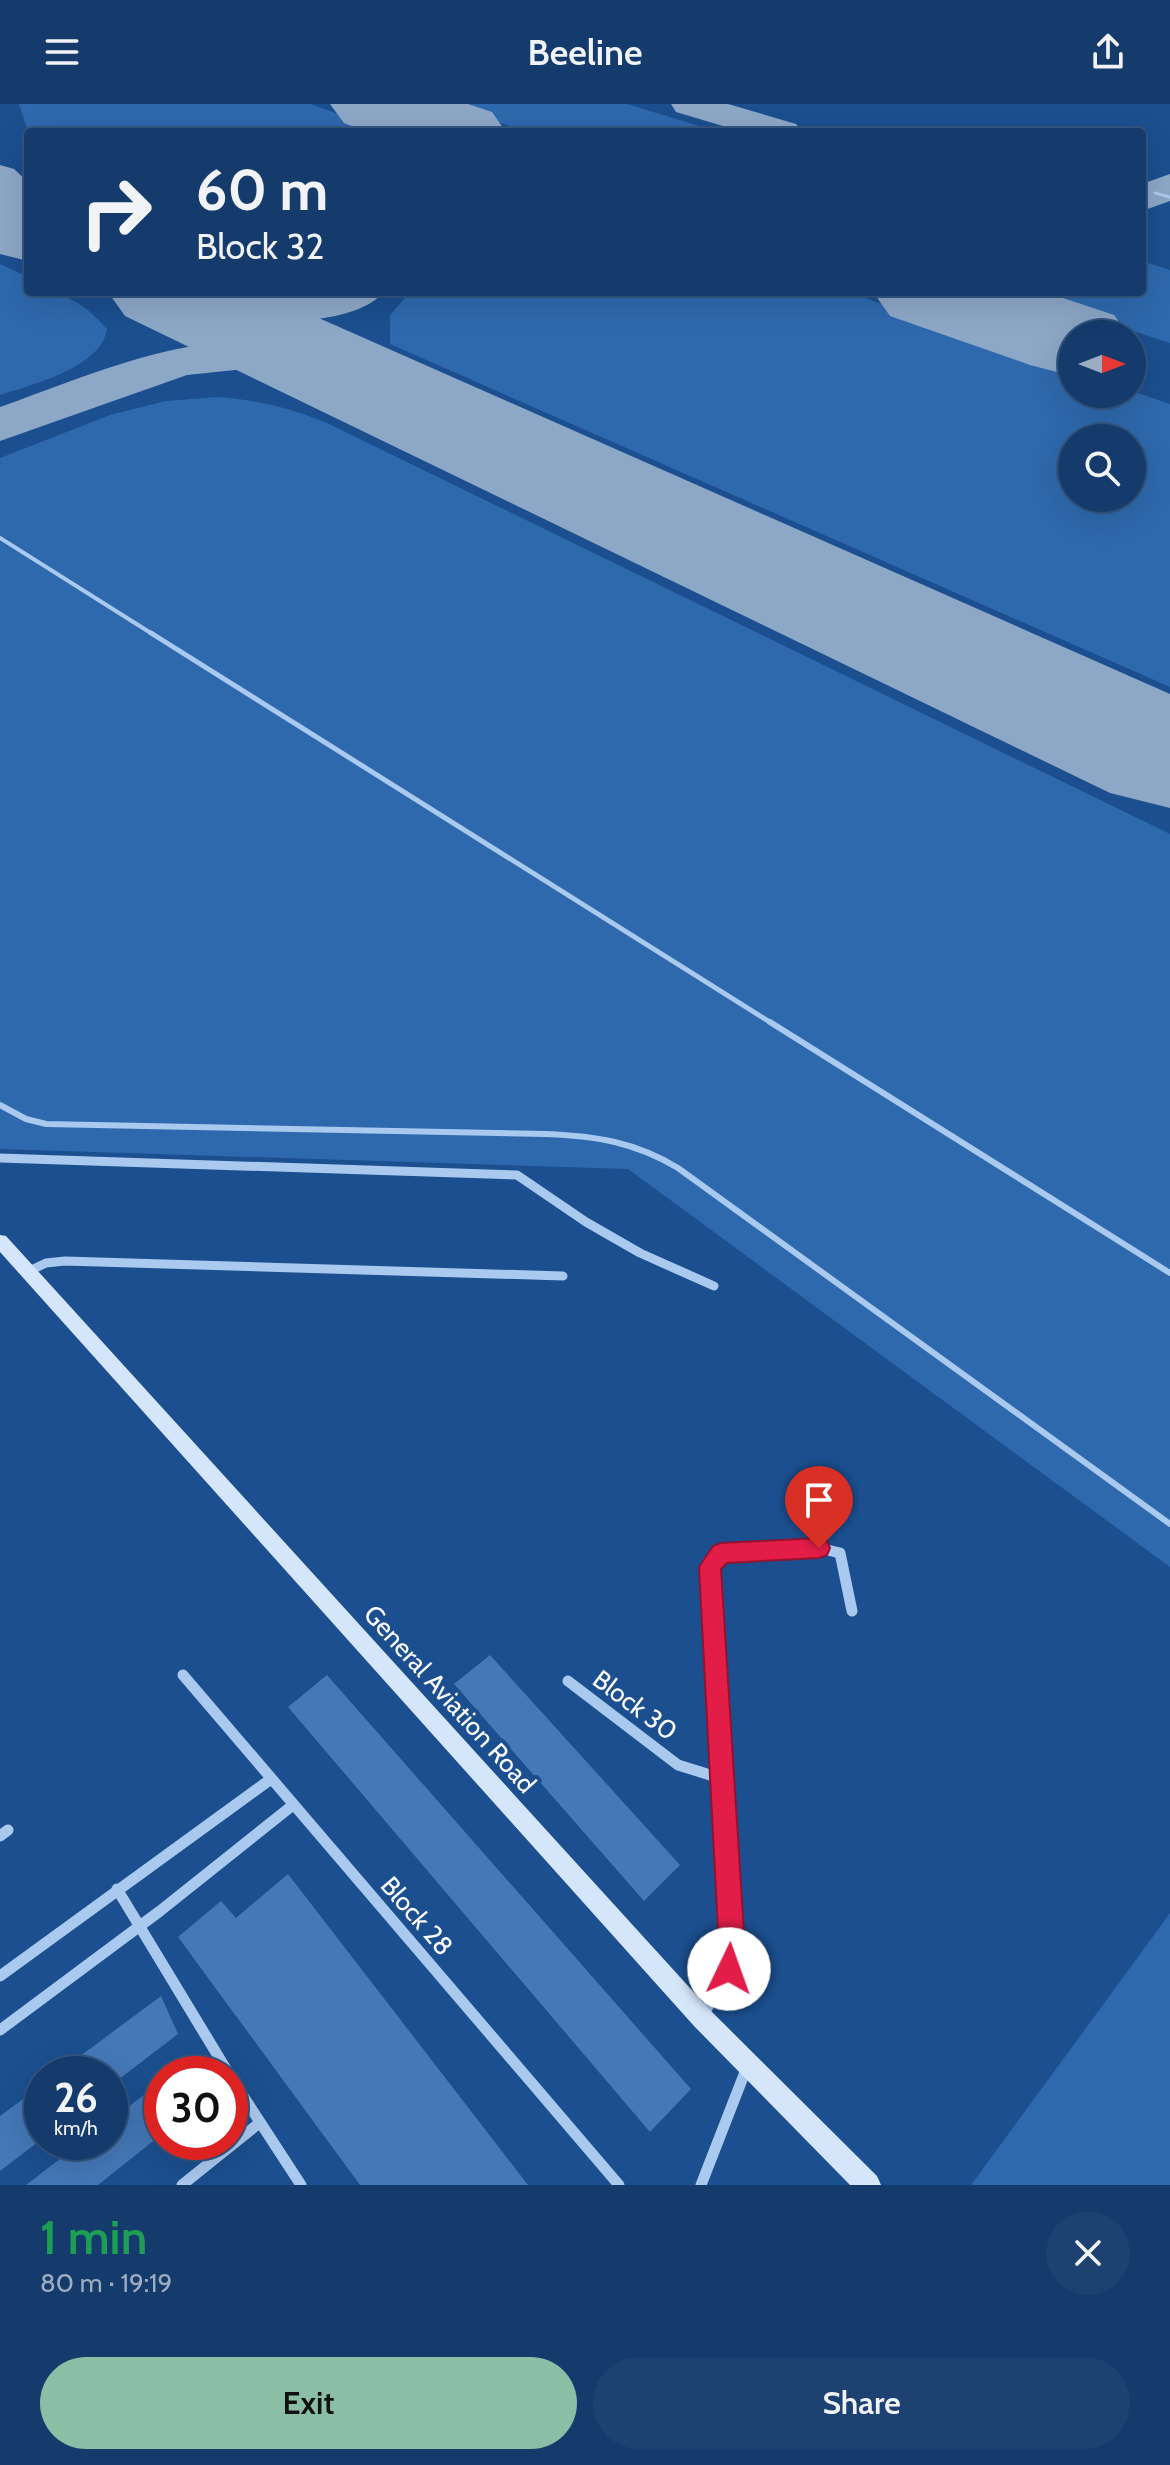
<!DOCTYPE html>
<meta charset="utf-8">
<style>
:root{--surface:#143b6b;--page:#1d4271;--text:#f1f3f6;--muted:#9dadc1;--line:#33557e;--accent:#8abfa5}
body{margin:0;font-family:Cabin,sans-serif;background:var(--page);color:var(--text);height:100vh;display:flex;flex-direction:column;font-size:30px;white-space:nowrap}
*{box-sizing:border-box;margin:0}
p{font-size:26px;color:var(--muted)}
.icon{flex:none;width:44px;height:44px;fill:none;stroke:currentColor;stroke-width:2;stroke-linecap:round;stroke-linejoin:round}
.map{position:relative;height:2081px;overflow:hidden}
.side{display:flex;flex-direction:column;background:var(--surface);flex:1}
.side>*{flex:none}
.top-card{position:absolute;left:24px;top:24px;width:1122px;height:168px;border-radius:8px;box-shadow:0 8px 32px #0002,0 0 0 2px var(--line);background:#143b6b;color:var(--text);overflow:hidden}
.needle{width:52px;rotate:90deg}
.controls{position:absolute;left:1058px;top:216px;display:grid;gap:16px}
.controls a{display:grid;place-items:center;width:88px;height:88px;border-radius:50%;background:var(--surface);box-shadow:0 8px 32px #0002,0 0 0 2px var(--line);font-size:40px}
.speed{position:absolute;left:24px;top:1952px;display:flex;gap:16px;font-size:40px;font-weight:700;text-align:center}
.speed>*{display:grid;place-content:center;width:104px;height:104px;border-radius:50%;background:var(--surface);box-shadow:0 8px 32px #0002,0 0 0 2px var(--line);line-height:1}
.speed small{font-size:20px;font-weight:400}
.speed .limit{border:12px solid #d22;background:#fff;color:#111}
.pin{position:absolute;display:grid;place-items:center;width:68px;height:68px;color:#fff;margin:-82px -34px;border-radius:50% 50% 50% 0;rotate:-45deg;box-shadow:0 0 8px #0007}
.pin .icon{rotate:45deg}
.me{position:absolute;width:88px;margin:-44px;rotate:3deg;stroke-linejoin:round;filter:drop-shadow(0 0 6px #0008)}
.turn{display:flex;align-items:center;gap:28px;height:168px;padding:0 40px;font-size:36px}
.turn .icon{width:104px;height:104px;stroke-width:2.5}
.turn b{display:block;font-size:56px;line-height:68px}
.round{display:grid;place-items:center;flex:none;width:84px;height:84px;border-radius:42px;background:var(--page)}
.overview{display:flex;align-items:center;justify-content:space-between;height:136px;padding:0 40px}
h1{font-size:48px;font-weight:600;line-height:60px;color:#1e9e55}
.action{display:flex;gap:16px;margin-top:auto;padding:16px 40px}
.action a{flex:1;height:92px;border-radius:48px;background:var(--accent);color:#111;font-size:32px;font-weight:600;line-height:92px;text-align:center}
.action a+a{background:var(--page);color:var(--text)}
header{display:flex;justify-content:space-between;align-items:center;height:104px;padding:0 40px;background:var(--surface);font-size:36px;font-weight:600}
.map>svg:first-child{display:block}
.green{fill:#2e69ad;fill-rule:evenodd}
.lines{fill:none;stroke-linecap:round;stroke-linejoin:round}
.taxiway{fill:#8da7c7;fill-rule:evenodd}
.runway{fill:#8da7c7;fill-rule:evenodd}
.building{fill:#4478b7}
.service-far3{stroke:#a9c9ee;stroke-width:3}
.service-far2{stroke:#a9c9ee;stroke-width:4}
.service-far1{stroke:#a9c9ee;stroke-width:5}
.service{stroke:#a9c9ee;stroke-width:6}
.minor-far1{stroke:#a9c9ee;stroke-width:9}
.minor{stroke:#a9c9ee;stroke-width:11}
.secondary{fill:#d6e6fa;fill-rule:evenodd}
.route{fill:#e11d48;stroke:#92132f;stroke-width:2}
.labels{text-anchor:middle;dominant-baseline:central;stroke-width:8;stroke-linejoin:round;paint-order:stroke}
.near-street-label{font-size:26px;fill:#fff;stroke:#1b4f8f}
</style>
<header><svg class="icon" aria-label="menu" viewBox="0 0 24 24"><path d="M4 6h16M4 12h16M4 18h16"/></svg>Beeline<svg class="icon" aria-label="share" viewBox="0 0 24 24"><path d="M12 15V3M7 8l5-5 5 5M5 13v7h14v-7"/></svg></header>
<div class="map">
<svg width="1170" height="2081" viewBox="0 0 1170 2081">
<rect width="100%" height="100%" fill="#1b4f8f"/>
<path class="green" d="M19 0H310L390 28H28Z
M443 0H627L719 28H528Z
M1142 157 1170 166V239L1014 188H1142Z
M0 160 28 173V188C65 188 82 197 107 225 101 264 33 280 0 291Z
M416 188H848L1072 266V290H1132V287L1170 300V583L390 240V211L405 194ZM1072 334H1132V394H1072Z
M218 293C257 296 292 304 329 320L1170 730V1463L628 1065 0 1045V354L110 311 166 297Z
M1170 1809V2081H971L1165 1816Z"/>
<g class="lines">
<path class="taxiway" d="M671 0H728L796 20 802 28H743L676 8Z
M0 61 14 65 28 78V112L13 109 0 96Z
M1170 70V97L1142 107V80Z
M308 188H383C358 224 233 223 193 213L186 203 193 193 209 189 267 193Z
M265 236 339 250 346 260 339 270 322 275 284 267 245 265 187 271 0 337V303C87 272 171 234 265 236Z"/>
<path class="runway" d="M330 0H468L492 8 506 28H367L344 19Z
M0 80 28 87V157L0 150Z
M108 188H260L1170 590V704L1110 689 125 212Z
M873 188H1045L1114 211 1128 230H1072V272L1030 261 890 212Z"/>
</g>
<path class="building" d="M490 1551 680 1761 644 1797 454 1580Z
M327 1571 691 1985 650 2028 288 1603Z
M288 1770 528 2081H360L178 1833 221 1797 236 1814Z
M161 1892 178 1930 110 1982V1970H56Z
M187 1957 193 1970H171Z
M162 1977V2030L98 2081H26L82 2038H110V2017Z
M42 1981V2035L0 2067V2012Z"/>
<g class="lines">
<path class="service-far3" d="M1155 89 1170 93"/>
<path class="service-far2" d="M0 434 154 531"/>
<path class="service-far1" d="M151 529 773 920"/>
<path class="service" d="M770 918 1170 1169
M0 1001 26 1015 46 1020 546 1030C596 1032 635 1038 678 1064L1170 1420"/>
<path class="minor-far1" d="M0 1054 517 1071 586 1118 640 1149 714 1182
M27 1168 46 1159 65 1157 563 1172"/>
<path class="minor" d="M183 1571 619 2081
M568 1577 678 1661 720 1674
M0 1732 8 1726
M117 1785 229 1970
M0 1872 271 1675
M702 1913 729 1865 732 1845 710 1463 721 1449 819 1444 840 1449 852 1507
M0 1926 160 1807 293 1701
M230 1972 301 2081
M182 2081 258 2020
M701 2081 747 1963"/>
<path class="secondary" d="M0 1131 6 1132 710 1906 877 2072 881 2081H850L694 1922 0 1148Z"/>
</g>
<path class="route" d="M819 1434 827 1437 830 1444 827 1451 819 1454 727 1459 721 1465 745 1845 738 1874 729 1878 719 1874 715 1865 719 1845 699 1463 713 1442 721 1439Z"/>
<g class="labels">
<g class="near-street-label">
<text transform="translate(450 1595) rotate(48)">General Aviation Road</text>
<text transform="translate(635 1601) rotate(37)">Block 30</text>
<text transform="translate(417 1812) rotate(49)">Block 28</text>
</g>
</g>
</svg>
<div class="controls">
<a><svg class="needle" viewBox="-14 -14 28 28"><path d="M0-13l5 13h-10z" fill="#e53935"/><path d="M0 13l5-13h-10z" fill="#9dadc1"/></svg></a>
<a><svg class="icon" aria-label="search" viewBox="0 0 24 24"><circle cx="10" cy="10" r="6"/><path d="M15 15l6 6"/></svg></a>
</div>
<div class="speed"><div>26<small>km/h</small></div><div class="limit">30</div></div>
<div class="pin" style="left:819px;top:1444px;background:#d93025"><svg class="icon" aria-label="arrive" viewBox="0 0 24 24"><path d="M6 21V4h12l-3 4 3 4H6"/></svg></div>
<svg class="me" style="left:729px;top:1865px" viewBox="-20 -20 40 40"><circle r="19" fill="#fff"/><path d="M0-13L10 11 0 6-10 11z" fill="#e11d48"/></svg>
<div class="top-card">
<div class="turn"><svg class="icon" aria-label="right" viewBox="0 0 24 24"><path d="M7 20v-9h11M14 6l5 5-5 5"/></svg><div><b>60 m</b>Block 32</div></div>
</div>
</div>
<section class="side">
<div class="overview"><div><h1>1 min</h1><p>80 m · 19:19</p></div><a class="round"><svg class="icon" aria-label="close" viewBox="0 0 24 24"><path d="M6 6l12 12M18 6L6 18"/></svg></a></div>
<div class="action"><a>Exit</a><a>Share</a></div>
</section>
